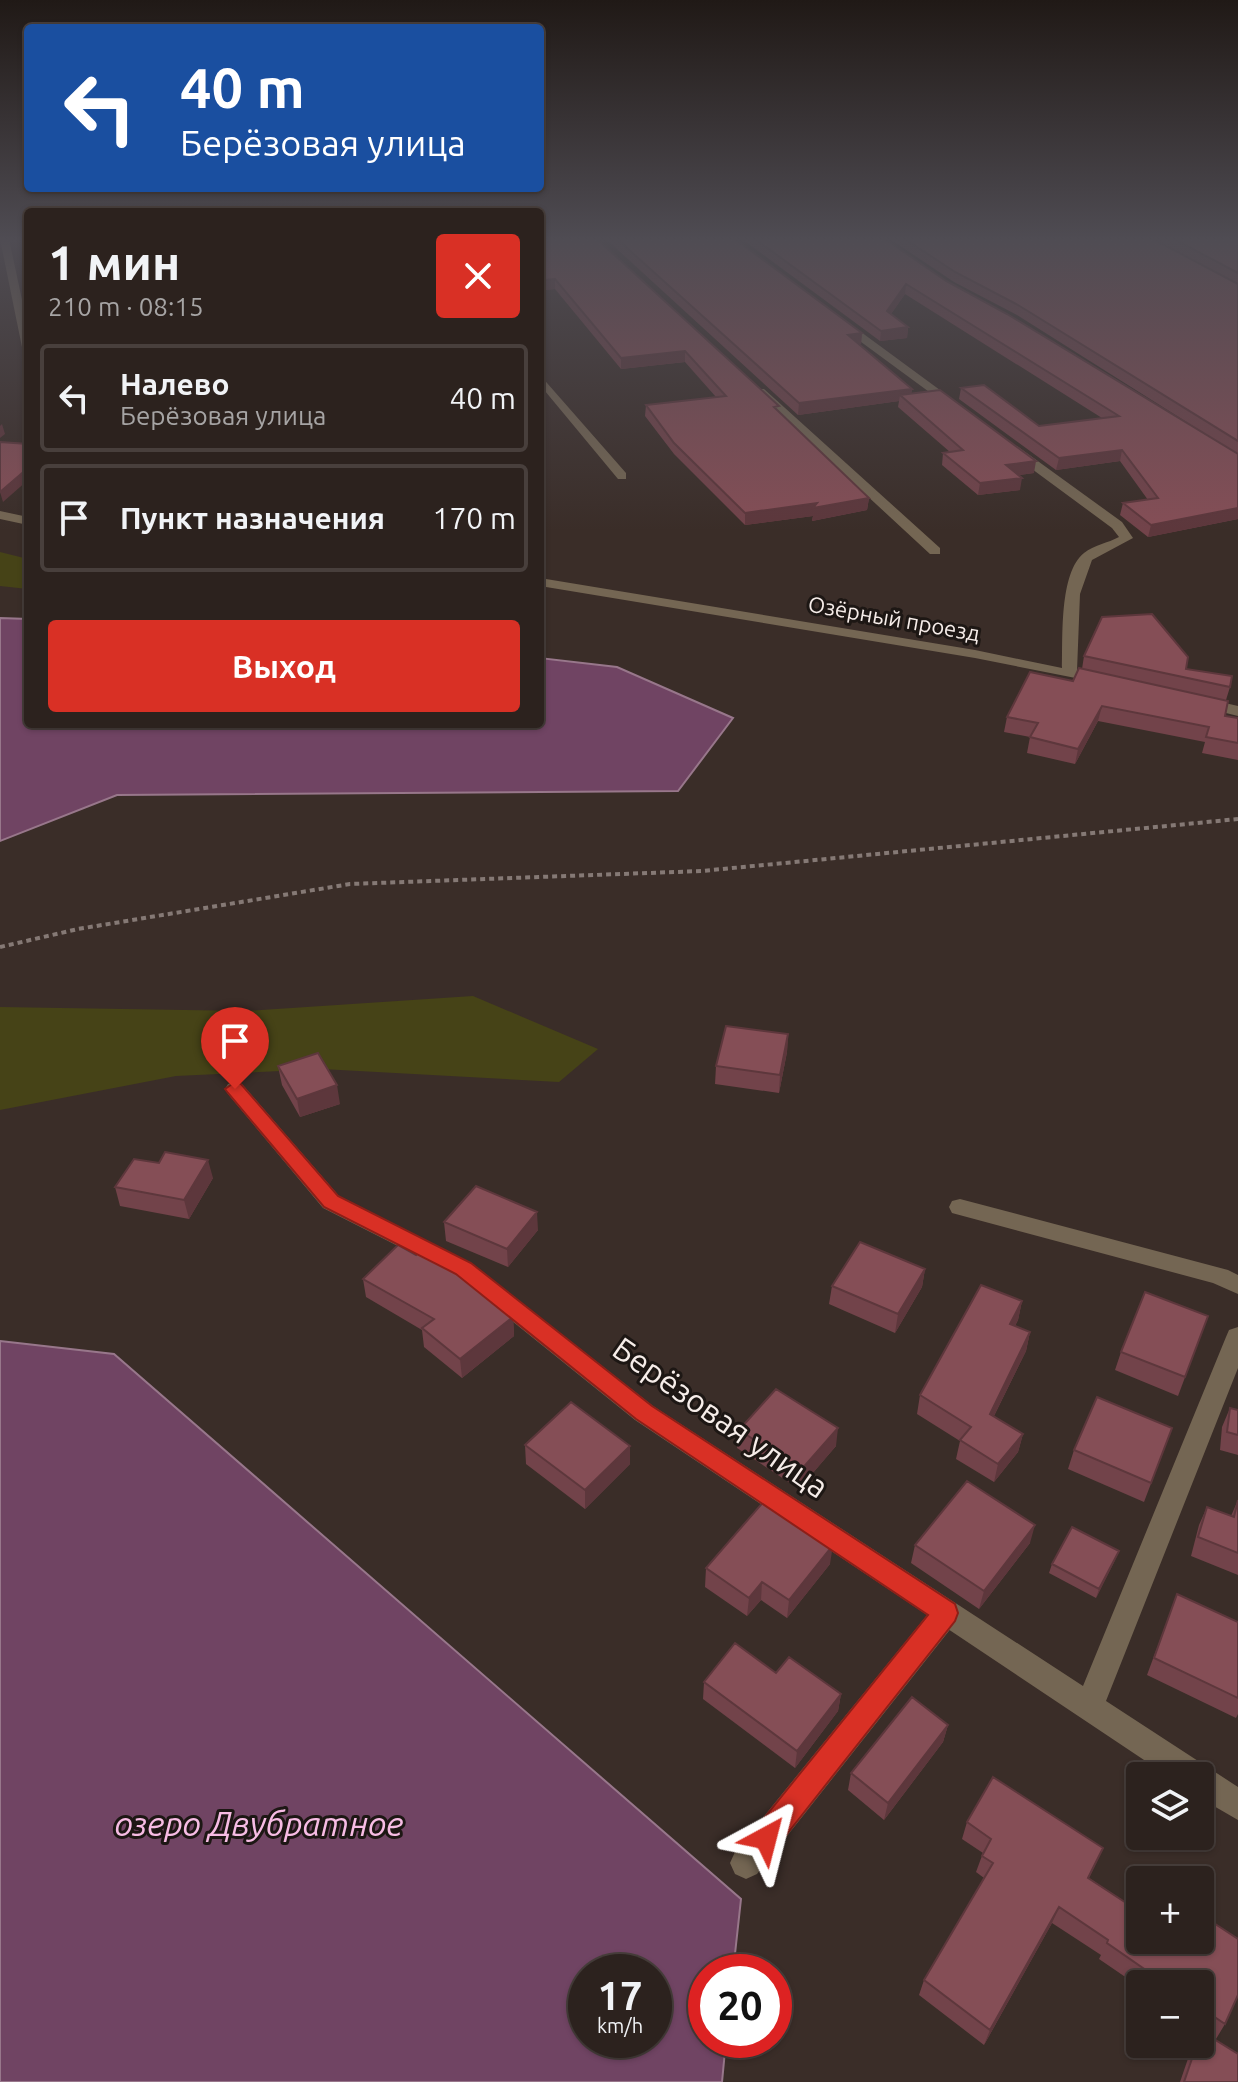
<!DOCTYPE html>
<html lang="ru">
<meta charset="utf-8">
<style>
:root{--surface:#2c221e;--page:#382f2b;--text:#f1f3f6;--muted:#a6a4a4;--line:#483f3c;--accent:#d93025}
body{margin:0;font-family:Ubuntu,sans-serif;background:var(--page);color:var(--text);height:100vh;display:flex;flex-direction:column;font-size:30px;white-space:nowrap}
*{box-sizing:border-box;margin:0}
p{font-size:26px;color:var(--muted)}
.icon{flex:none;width:44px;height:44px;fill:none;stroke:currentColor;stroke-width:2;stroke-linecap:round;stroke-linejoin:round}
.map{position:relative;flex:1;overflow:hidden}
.panel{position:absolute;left:24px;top:208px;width:520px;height:520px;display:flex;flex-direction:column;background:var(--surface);border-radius:8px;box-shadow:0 2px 6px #0004,0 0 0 2px var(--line)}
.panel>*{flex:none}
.top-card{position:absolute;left:24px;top:24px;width:520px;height:168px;border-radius:8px;box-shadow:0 2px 6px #0004,0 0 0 2px var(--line);background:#1a4fa0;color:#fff;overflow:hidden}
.tools{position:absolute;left:1126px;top:1762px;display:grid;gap:16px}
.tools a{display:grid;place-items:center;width:88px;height:88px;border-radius:8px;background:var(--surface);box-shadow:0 2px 6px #0004,0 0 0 2px var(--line);font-size:40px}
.speed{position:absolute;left:568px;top:1954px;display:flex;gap:16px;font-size:40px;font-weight:700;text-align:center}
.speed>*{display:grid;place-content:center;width:104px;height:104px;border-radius:50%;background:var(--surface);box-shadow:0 2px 6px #0004,0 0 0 2px var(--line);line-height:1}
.speed small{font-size:20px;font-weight:400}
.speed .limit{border:12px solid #d22;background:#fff;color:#111}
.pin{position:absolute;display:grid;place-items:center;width:68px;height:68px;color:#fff;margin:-82px -34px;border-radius:50% 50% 50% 0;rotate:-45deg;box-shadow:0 0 8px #0007}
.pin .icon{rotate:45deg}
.me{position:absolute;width:88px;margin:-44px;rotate:38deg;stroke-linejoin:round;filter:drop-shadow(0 0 6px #0008)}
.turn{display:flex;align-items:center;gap:28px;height:168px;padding:0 24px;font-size:36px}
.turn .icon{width:104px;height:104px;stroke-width:2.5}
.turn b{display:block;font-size:56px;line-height:68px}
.round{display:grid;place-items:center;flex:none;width:84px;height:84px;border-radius:8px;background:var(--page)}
.overview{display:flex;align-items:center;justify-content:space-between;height:136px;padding:0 24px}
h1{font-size:48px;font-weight:700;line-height:60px}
.action{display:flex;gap:16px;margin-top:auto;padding:16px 24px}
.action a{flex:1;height:92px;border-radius:8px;background:var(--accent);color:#fff;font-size:32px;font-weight:700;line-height:92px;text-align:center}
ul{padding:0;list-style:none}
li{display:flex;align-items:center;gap:24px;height:108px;margin:0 16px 12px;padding:0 8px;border:4px solid var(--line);border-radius:8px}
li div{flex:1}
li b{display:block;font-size:30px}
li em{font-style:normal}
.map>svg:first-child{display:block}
.green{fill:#464317}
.water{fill:#704463;stroke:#98778b;stroke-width:2;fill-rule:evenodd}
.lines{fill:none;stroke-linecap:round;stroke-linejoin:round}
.path{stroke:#857975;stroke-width:4;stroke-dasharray:5 4;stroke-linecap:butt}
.lane{fill:#746653;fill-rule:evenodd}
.street{fill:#746653;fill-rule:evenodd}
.wall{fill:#72434a}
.shaded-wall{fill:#5d373c}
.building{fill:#854e56;stroke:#5d373c;stroke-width:2}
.route{fill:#d93025;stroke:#8d1f18;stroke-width:2}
.labels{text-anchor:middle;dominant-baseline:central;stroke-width:6;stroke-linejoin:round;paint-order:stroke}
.far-street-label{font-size:22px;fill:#f6ede9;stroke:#1d1714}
.near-street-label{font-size:32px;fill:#f6ede9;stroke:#1d1714}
.near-water-label{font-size:34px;font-style:italic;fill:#f7bce4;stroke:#1d1714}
</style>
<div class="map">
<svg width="1238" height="2082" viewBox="0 0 1238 2082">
<rect width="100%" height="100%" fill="#3a2d28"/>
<path class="green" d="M0 552 28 559V589L0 586Z
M473 996 598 1049 559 1082 322 1069 176 1076 0 1110V1007L246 1011Z"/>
<path class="water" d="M0 618 28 619V724H540V658L617 667 733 718 678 791 117 795 0 841Z
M0 1341 114 1354 741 1899 733 1972H706V2040H726L722 2082H0ZM586 1972H654V2040H586Z"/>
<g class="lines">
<path class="path" d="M0 947 78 929 350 884 702 871 1238 819"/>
<path class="lane" d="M0 239H9L28 328V355L23 352Z
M540 375 626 473V479H618L540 385Z
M946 1600 956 1604 960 1613 956 1622 757 1874 746 1879 735 1874 730 1863 735 1852 936 1604Z"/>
<path class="street" d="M838 321H846L959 404V408H951L838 325Z
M756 389H764L940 548V554H930L756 393Z
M1009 446H1017L1122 522 1133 538 1092 560 1080 594 1077 671 1106 678V684L975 658 540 586V578L975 650 1062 668C1063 638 1059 573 1084 553 1094 545 1108 543 1119 537L1112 528 1009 452Z
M0 511 28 517V525L0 519Z
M1199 697 1238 706V716L1194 705V699Z
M235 1082 242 1084 339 1196 471 1263 653 1406 1083 1686 1226 1337 1229 1330 1238 1327V1368L1106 1701 1238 1787V1820L1200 1798V1776H1168L635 1420 455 1275 323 1208 228 1094 225 1089 228 1084Z
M960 1199 1228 1270 1238 1275V1294L1213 1283 952 1213 949 1207 952 1201Z"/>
</g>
<path class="wall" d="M540 239 779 412 869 498 867 510 812 521 813 516 745 525 674 454 645 416 646 405 716 397 685 362 621 369 555 289 543 290 540 287Z
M606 239H735L862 333 861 344H859L912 389 911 394 1034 473 1019 475 1020 490 978 495 942 465 943 453 950 452 898 407 899 401 798 415Z
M742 239H885L946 281 1215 440 1017 315 954 282 890 239H1153L1211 270 1154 239H1238V519L1148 537 1120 515 1123 503 1148 500 1120 461 1056 470 959 399 961 388 1039 426 1102 418 905 294 891 314 908 327 907 338 880 341Z
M1084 656 1186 669 1230 687 1226 700 1225 716 1238 718V760L1202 753 1205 742 1098 721 1075 764 1027 753 1030 737 1004 732 1007 717 1073 681 1082 669Z
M788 1034 787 1052 779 1093 715 1084 716 1066Z
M278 1066 340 1104 300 1117 282 1085Z
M213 1178 189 1219 120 1206 115 1187Z
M444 1222 538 1230 508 1267 446 1241Z
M925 1269 922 1287 895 1333 829 1304 832 1286Z
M363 1279 513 1317 514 1336 462 1378 424 1347 422 1330 366 1297Z
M1022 1301 1018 1320 1015 1326 1030 1332 1026 1351 994 1416 1023 1434 1018 1452 994 1482 956 1459 960 1441 917 1414 920 1395Z
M1208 1316 1178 1396 1115 1370 1121 1352Z
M1230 1408 1238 1410V1455L1220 1450 1222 1427Z
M1172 1428 1144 1502 1068 1469 1074 1450Z
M739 1430 836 1446 799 1489 737 1448Z
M525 1445 630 1464 585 1509 526 1464Z
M1238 1500V1575L1191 1556 1199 1525 1207 1507 1231 1516Z
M1030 1543 979 1609 911 1563 915 1545Z
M1115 1560 1096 1598 1049 1573 1052 1564Z
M830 1564 787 1618 761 1600 747 1616 705 1587 706 1568Z
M1177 1594 1238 1622V1714L1236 1718 1147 1675Z
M776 1673 841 1694 838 1711 795 1768 703 1699 704 1682Z
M948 1725 943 1742 884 1820 848 1790 851 1773Z
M993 1777 1103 1848 1089 1878 1140 1912V1940H1200V1914L1238 1939V1995L1225 2024 1216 2039 1200 2029V1984H1140V1987L1099 1959 1101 1955 1052 1923 984 2045 919 1995 924 1980 984 1878 976 1872 983 1853 962 1839 967 1822Z
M1193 2044H1200L1238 2082H1180Z"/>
<path class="shaded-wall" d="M28 243V252H24L23 244Z
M555 279V289L543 290V280Z
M906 284 905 294 886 321 887 311Z
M908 327 907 338 880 341 881 331Z
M862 333 861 344 847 346 848 335Z
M685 351V362L621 369V358Z
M912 389 910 400 900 395 899 401 798 415 799 403Z
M2 424 5 434 0 438V426Z
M540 425H545L546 445 540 446Z
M1122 450 1120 461 1056 470 1059 458Z
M1036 461 1034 473 1004 477 1006 465Z
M28 468V480L3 502 0 492Z
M1022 478 1020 490 978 495 980 483Z
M869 498 867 510 812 521 813 516 745 525V513L817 503Z
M1238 508V519L1148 537 1151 525Z
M1102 706 1098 721 1075 764 1078 749Z
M788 1034 787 1052 779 1093 780 1075Z
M337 1085 340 1104 300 1117 297 1099Z
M208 1160 213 1178 189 1219 184 1200Z
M537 1212 538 1230 508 1267 507 1249Z
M925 1269 922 1287 895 1333 898 1314Z
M1022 1301 1018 1320 1006 1343 1010 1324Z
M513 1317 514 1336 462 1378 460 1359Z
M1030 1332 1026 1351 986 1432 990 1414Z
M838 1428 836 1446 799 1489 801 1470Z
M1023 1434 1018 1452 994 1482 998 1464Z
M630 1446V1464L585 1509V1490Z
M1035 1525 1030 1543 979 1609 984 1591Z
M833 1545 830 1564 787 1618 789 1600Z
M1119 1551 1115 1560 1096 1598 1099 1589Z
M762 1582 761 1600 747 1616 749 1598Z
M841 1694 838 1711 795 1768 797 1751Z
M948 1725 943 1742 884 1820 888 1803Z
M1059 1907 1052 1923 984 2045 990 2030Z"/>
<path class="building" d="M22 239H28V243L23 244Z
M540 239H597L779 406 774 407 869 498 813 508 817 503 745 513 674 443 646 405 726 396 685 351 621 358 555 279 543 280 540 277Z
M617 239H735L862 333 848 335 912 389 799 403Z
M755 239H885L946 281 1007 314 1238 454V508L1151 525 1123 503 1158 498 1122 450 1059 458 961 388 984 385 1039 426 1119 416 906 284 887 311 908 327 881 331Z
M905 239H1153L1238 284V441L1018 305 955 272Z
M1174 239H1238V273Z
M940 390 1036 461 1006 465 1022 478 980 483 943 453 963 450 900 395Z
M0 442 28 444V468L0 492Z
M1152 614 1188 657 1186 669 1232 676 1230 687 1084 656 1102 617Z
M1079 668 1228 701 1225 716 1238 718V743L1206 737 1209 727 1102 706 1078 749 1030 737 1038 723 1007 717 1030 672 1073 681Z
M726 1026 788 1034 780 1075 716 1066Z
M318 1053 337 1085 297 1099 278 1066Z
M165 1152 208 1160 184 1200 115 1187 134 1159 159 1163Z
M476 1186 537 1212 507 1249 444 1222Z
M860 1242 925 1269 898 1314 832 1286Z
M398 1245 416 1255 423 1248 513 1317 460 1359 422 1328 434 1319 363 1279Z
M981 1285 1022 1301 1010 1324 1030 1332 990 1414 1023 1434 998 1464 960 1440 971 1427 920 1395Z
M1145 1292 1208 1316 1185 1377 1121 1352Z
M776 1389 838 1428 801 1470 739 1430Z
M1097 1397 1172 1428 1151 1483 1074 1450Z
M571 1402 630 1446 585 1490 525 1445Z
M1230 1408 1238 1410V1435L1227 1432Z
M967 1481 1035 1525 984 1591 915 1545Z
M765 1500 833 1545 789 1600 762 1582 749 1598 706 1568Z
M1238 1500V1553L1198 1537 1207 1507 1234 1517Z
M1072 1527 1119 1551 1099 1589 1052 1564Z
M1177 1594 1238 1622V1698L1154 1658Z
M735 1643 776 1673 789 1657 841 1694 797 1751 704 1682Z
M912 1697 948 1725 888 1803 851 1773Z
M993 1777 1103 1848 1088 1878 1140 1912V1940H1200V1914L1238 1939V1995L1225 2024 1200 2007V1984H1166L1107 1943 1108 1940 1059 1907 990 2030 924 1980 993 1863 982 1856 991 1839 967 1822Z
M1201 2031 1238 2054V2082H1184L1197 2044H1200Z"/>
<linearGradient id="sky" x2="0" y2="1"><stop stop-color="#201916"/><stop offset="0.45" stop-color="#4f4c53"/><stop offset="1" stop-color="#4f4c53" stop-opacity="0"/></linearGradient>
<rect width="1238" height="531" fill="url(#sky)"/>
<path class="route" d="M235 1082 241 1084 338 1196 471 1263 652 1406 955 1604 958 1613 955 1621 776 1848 766 1852 756 1848 752 1838 756 1828 928 1615 636 1419 456 1274 324 1207 228 1093 225 1089Z"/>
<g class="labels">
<g class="far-street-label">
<text transform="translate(894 618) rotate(10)">Озёрный проезд</text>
</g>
<g class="near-street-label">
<text transform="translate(721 1417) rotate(35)">Берёзовая улица</text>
</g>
<g class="near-water-label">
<text x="259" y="1823">озеро Двубратное</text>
</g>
</g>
</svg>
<div class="tools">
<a><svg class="icon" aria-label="layers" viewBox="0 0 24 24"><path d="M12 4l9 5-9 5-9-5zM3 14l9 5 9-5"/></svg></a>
<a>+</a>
<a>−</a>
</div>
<div class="speed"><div>17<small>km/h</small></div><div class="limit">20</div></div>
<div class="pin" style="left:235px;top:1089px;background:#d93025"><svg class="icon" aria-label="arrive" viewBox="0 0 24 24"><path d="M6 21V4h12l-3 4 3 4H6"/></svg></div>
<svg class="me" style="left:766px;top:1838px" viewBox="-20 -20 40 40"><path d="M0-17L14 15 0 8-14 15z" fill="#d93025" stroke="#fff" stroke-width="4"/></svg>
<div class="top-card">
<div class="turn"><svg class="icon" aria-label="left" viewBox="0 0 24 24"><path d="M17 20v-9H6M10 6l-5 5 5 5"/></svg><div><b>40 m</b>Берёзовая улица</div></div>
</div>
<section class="panel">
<div class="overview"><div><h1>1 мин</h1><p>210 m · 08:15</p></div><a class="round" style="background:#d93025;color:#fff"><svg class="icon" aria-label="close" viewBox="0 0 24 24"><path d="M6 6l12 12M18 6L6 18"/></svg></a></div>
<ul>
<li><svg class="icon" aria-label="left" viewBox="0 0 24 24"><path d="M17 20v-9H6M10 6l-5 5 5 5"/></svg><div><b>Налево</b><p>Берёзовая улица</p></div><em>40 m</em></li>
<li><svg class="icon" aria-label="arrive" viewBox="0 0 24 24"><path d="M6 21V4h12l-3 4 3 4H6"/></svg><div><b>Пункт назначения</b></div><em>170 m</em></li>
</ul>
<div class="action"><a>Выход</a></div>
</section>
</div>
